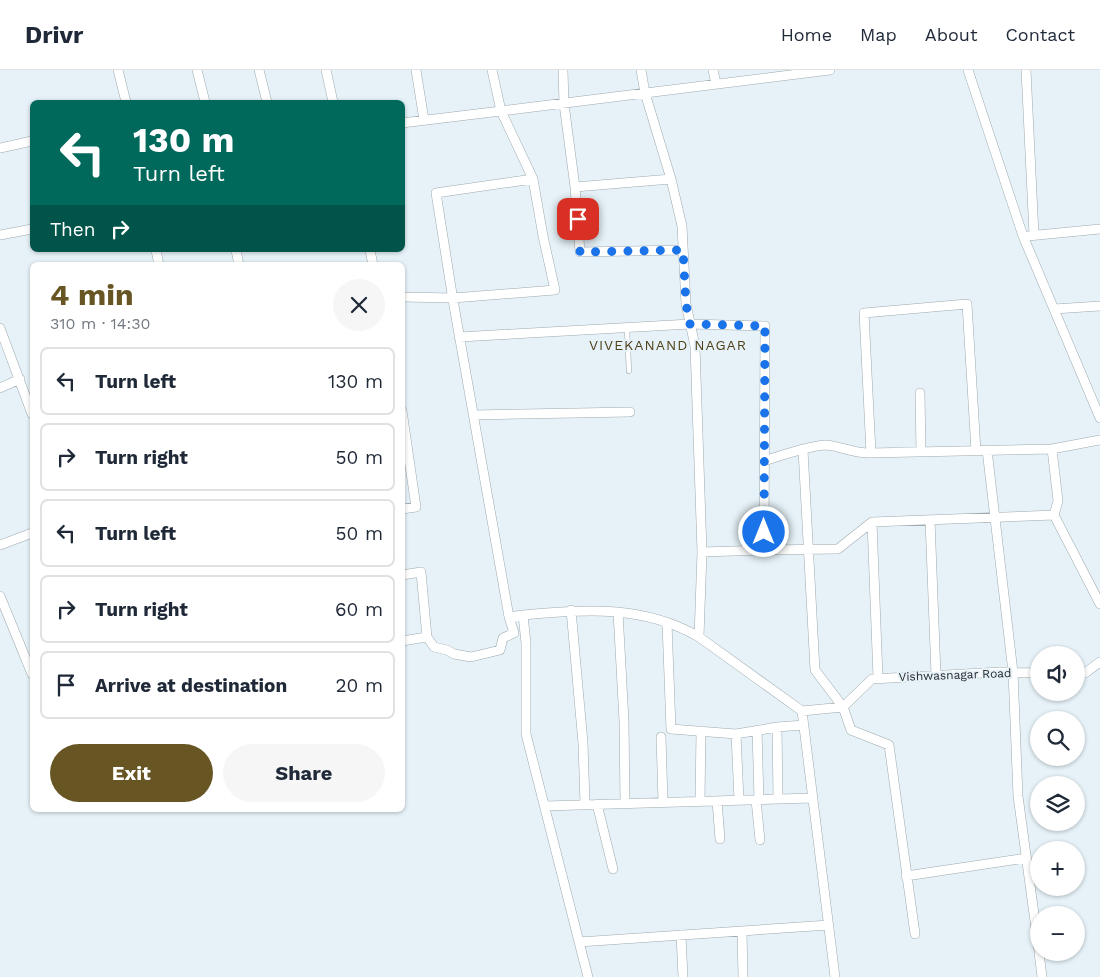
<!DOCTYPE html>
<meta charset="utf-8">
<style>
:root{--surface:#fff;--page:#f6f6f7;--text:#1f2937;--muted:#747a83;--line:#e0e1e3;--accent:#675523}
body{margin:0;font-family:"Work Sans",sans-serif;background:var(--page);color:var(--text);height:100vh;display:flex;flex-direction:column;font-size:19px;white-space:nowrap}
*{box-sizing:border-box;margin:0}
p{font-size:16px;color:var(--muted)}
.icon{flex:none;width:28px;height:28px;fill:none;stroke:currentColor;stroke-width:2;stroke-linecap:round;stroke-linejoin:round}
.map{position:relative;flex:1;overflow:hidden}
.sheet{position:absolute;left:30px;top:192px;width:375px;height:550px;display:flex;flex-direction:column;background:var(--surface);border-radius:8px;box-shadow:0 1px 4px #0004}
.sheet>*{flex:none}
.top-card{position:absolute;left:30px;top:30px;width:375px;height:152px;border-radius:8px;box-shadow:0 1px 4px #0004;background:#00695c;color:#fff;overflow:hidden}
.buttons{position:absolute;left:1030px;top:576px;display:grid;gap:10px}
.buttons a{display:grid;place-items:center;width:55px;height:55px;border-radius:50%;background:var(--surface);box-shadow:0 1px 4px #0004;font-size:25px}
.pin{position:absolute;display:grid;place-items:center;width:42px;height:42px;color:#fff;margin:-21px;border-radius:10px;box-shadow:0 2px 8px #0006}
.me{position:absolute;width:55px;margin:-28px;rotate:0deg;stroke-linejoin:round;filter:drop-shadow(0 0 4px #0008)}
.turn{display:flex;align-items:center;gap:18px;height:105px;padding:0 20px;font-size:22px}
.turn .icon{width:65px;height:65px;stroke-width:2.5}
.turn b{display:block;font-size:35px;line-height:42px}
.then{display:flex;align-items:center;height:48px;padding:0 20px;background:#0003;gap:10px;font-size:19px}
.round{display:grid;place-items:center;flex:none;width:52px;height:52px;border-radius:26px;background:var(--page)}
.head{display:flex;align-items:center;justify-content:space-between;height:85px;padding:0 20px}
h1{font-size:30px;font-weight:700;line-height:38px;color:var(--accent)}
.button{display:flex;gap:10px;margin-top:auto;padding:10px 20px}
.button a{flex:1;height:58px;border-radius:30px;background:var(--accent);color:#fff;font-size:20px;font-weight:700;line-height:58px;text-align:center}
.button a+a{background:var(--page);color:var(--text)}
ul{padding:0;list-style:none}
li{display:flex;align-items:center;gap:15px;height:68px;margin:0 10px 8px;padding:0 10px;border:2px solid var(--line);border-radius:8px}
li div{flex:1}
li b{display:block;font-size:19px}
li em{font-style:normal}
header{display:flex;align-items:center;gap:30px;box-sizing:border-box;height:70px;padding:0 25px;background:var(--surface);border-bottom:1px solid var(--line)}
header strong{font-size:24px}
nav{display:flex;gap:28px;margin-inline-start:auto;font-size:18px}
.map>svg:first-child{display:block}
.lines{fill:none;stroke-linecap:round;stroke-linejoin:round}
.service-casing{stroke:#9ea9ae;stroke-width:5.5}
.minor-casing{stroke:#9ea9ae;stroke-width:10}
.service{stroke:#fff;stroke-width:4.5}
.minor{stroke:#fff;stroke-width:9}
.route{stroke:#1a73e8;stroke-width:9;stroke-dasharray:0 16.2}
.labels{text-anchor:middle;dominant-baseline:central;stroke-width:4;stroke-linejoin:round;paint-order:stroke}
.street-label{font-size:12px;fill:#262a2c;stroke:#e6f2f8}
.neighbourhood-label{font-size:14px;letter-spacing:1px;fill:#4f4119;stroke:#e6f2f8}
</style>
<header>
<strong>Drivr</strong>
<nav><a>Home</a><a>Map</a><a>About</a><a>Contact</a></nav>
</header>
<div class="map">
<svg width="1100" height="907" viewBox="0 0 1100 907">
<rect width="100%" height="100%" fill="#e6f2f8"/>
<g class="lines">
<g class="service-casing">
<path id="service" d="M627 259 629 301"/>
</g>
<g class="minor-casing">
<path id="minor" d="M118 0 126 32
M197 0 205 32
M259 0 267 32
M326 0 333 32
M416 0 424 50
M492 0 501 41 830 0
M563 0 564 34 575 117
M641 0 645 23 671 109 682 156 686 234 695 276 702 482 699 567
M713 0 716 14
M968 0 1023 166 1100 348
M1026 0 1034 165
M402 53 501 41 533 109 436 123 453 230 509 547 523 545
M0 78 32 71
M671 109 575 117 580 182 683 180
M0 165 32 159
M1028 166 1100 159
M156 180 159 195
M236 180 239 195
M370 180 373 195
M402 227 453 228 555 220 543 166 533 109
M1054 239 1100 236
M0 258 32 344
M459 267 690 254 765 256 764 480 702 482
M0 318 20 309
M920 323 921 382
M402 341 416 437 402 439
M473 345 630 342
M1052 379 1058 431 1054 445
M803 380 815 600 843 637 851 660 889 675 915 864
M987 380 1013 602 1018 726 1039 881
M871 383 864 243 967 234 976 381
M764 391C779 386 809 376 825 375 838 375 854 384 871 383L1052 379 1100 370
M930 450 936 605
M0 475 32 463
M764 480 838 479 872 452
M402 505 421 502 427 567 434 577 447 580 454 584 471 587 500 580 503 568 514 563 509 547
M0 526 32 604
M571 540 583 673 585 734
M618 542 624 651 625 733
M667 553 671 659 736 664 777 657 804 655
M402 571 427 567
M1076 603H1085L1100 592
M878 608 872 452 1054 445 1100 534
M802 641 835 907
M777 657 778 729
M757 660 759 730
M736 664 739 730
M661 667 663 732
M756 730 760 770
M700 731 701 661
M717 731 720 769
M597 734 613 799
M545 736 813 728
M906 806 1026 788
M742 861 743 907
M681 865 683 907
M579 872 829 855
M1039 882 1042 907
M588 907 526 664V573L523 545C585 539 644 535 699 567L802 641 843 637 872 609 1001 602 1039 603"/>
</g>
<use href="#service" class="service"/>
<use href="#minor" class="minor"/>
</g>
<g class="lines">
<path class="route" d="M578 149 580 182 683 180 686 234 690 254 765 256 764 462"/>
</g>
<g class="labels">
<g class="street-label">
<text transform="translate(955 605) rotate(-2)">Vishwasnagar Road</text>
</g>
<g class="neighbourhood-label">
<text x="668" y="275">VIVEKANAND NAGAR</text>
</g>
</g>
</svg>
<div class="buttons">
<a><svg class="icon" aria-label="sound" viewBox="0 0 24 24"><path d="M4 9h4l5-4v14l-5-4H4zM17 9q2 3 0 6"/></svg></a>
<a><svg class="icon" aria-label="search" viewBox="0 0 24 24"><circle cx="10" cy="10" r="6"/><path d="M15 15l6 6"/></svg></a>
<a><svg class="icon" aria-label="layers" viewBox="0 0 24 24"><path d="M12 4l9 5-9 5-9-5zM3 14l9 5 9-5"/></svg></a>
<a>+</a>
<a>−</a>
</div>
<div class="pin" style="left:578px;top:149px;background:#d93025"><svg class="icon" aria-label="arrive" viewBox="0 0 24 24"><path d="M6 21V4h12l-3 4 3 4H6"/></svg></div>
<svg class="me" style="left:764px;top:462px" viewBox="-20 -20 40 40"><circle r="17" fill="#1a73e8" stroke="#fff" stroke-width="3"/><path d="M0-11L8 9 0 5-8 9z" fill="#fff"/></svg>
<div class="top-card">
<div class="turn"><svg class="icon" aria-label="left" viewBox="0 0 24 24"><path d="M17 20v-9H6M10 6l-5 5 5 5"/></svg><div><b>130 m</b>Turn left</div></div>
<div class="then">Then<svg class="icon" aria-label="right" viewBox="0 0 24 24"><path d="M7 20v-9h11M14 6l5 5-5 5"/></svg></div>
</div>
<section class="sheet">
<div class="head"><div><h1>4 min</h1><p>310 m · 14:30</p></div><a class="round"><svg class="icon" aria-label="close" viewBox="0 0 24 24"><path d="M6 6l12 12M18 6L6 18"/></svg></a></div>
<ul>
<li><svg class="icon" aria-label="left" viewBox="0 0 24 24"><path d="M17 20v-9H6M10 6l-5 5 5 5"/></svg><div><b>Turn left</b></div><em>130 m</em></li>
<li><svg class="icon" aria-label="right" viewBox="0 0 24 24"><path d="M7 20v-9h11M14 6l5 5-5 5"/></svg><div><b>Turn right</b></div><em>50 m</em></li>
<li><svg class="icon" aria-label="left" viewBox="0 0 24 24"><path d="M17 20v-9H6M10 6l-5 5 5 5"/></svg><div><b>Turn left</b></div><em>50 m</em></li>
<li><svg class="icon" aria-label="right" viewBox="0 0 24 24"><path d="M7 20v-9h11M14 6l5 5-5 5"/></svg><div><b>Turn right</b></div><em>60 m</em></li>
<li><svg class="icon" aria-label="arrive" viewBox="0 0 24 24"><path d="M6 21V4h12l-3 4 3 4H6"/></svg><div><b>Arrive at destination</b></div><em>20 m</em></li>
</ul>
<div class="button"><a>Exit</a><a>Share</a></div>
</section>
</div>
